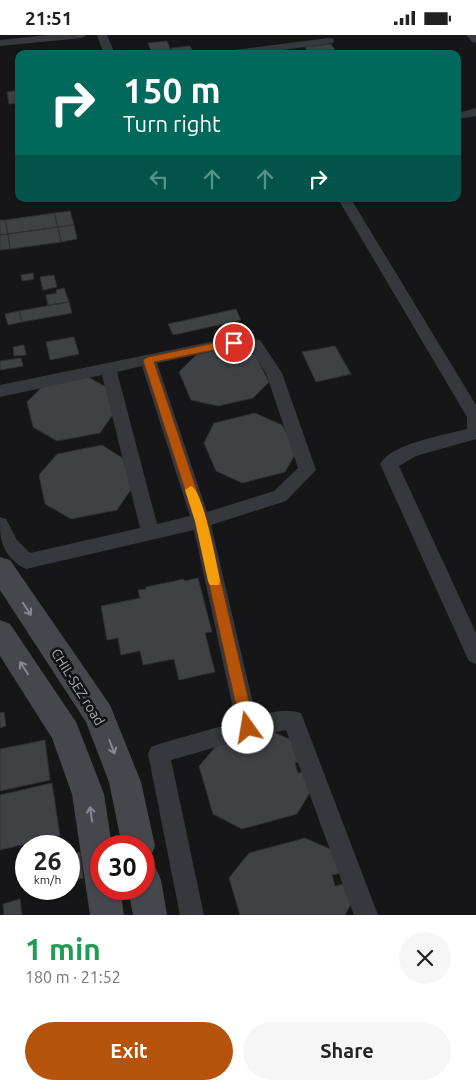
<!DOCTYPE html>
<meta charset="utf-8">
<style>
:root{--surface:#fff;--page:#f6f6f6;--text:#222;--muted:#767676;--accent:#b45309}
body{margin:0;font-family:Ubuntu,sans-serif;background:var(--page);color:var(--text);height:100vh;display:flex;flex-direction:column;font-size:19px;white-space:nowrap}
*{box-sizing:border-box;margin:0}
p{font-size:16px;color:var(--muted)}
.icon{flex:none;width:28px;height:28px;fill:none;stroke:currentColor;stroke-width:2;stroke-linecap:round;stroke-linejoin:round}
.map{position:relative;height:880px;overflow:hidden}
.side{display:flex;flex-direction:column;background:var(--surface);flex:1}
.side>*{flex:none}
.banner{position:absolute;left:15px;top:15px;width:446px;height:152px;border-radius:10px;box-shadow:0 1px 4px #0004;background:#00695c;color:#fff;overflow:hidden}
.speed{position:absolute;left:15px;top:800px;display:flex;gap:10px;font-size:25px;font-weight:700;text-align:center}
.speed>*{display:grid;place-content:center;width:65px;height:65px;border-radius:50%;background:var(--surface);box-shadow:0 1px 4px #0004;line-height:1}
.speed small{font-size:12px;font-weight:400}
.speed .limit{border:8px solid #d22;background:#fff;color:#111}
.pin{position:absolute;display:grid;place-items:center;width:42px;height:42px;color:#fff;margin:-21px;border:2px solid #fff;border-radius:50%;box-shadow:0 1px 5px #0007}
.me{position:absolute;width:55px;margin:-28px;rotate:347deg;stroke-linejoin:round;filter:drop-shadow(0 0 4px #0008)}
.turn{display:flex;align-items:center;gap:18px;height:105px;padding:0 25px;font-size:22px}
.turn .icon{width:65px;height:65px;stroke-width:2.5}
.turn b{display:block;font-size:35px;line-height:42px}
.lanes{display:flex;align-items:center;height:48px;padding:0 25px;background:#0003;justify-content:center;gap:25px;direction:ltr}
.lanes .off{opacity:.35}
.round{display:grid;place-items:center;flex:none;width:52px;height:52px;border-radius:26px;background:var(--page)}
.head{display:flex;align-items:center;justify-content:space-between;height:85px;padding:0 25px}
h1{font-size:30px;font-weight:700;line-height:38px;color:#1e9e55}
.primary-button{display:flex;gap:10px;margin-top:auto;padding:10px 25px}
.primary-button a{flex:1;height:58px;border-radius:30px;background:var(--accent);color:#fff;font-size:20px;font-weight:700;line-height:58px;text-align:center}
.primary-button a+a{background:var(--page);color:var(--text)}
.status{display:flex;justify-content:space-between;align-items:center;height:35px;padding:0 25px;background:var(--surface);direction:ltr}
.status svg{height:14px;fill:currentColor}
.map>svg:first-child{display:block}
.building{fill:#404145;stroke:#303034}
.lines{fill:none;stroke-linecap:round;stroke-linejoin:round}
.street{fill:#37383d;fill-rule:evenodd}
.secondary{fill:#45474d;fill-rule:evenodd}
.oneway{stroke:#858993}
.route{fill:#b45309;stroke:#753606}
.slow{fill:#f59e0b}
.labels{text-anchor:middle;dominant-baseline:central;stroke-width:5;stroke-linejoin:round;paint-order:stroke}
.street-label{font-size:14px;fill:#a8adb8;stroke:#111113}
</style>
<div class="status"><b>21:51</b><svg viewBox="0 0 49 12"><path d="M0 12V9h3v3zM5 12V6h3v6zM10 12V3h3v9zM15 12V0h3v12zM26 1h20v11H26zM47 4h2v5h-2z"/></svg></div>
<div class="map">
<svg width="476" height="880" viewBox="0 0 476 880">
<rect width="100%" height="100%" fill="#161618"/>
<path class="building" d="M167 6 172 19H152L148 8Z
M331 9 338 19H309L305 12Z
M190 11 193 17 173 19 171 13Z
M19 55V68L9 69 7 57Z
M70 176 74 190 58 192 54 178Z
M54 178 58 192 8 199 5 185Z
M0 185H5L8 199 0 200Z
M74 190 77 204 61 207 58 192Z
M58 192 61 207 10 214 8 199Z
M8 199 10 214 0 215V200Z
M33 238 34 244 22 246 21 240Z
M54 240 57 252 43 255 40 242Z
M64 253 69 267 48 270 46 260 57 258 56 255Z
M69 267 72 278 22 287 19 276Z
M236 274 241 285 173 300 168 289Z
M19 276 22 287 8 290 5 279Z
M74 302 79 319 50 325 46 307Z
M24 310 26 320 14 321 13 312Z
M335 311 351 339 316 347 302 317Z
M229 312 255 320 269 347 253 363 218 371 191 365 179 337 196 320Z
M21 323 23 331 0 335V326Z
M86 341 108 353 114 378 100 398 57 406 33 392 27 367 45 349Z
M255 378 282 390 297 416 285 437 242 448 216 436 204 408 214 388Z
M102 410 124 424 132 453 117 475 71 484 45 469 39 440 57 419Z
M198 543 212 597 205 598 215 637 179 645 174 624 143 630 140 616 121 620 118 603 107 605 101 571 140 563 138 555 146 554V552L184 544V546Z
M4 677 6 691 0 693V678Z
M271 696 296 707 302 726 295 728 298 738 305 736 312 754 297 779 242 794 213 779 199 731 218 709Z
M45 705 50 745 0 756V714Z
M52 748 60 801 0 815V760Z
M305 803 332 815 340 838 332 840 335 851 343 849 351 869 345 880H240L229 843 249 818Z
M80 817 83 843 69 846V819Z
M20 864 22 880H4L3 869Z"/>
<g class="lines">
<path class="street" d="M49 0H87L82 3 0 11V5Z
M97 0H107L115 19H104Z
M466 0H476V8L472 7Z
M329 3 333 4 334 6 333 8 255 19H222L227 16Z
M476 73V81L458 84V78Z
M338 164H351L476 370V404L416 421 399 431 476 598V629L469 626 466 620 380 429C392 408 445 400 467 394V382Z
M234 302 260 305 282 338 316 435 286 466 211 490 256 681C271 677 285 673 301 678L378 880H354L286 695 248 703 171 725 204 880H180L148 719 151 712 159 709 236 687 194 495 26 534C19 531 15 527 10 522 0 509 0 500 0 482L6 484 17 505 30 518 140 493 102 340 0 362V350ZM234 312 250 314 266 338 298 433 274 456 207 477 157 328ZM142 331 190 481 157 489 117 337Z"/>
<path class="secondary" d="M0 522 10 525 110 670 141 747 155 811 150 823 144 825V811H122L109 747 86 687 0 555Z
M0 585 10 589 76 687 80 697 104 759 112 811H101V854H120L124 880H90L72 759 52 703 0 621Z
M144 828 156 833 161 845 167 880H133L128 854H144Z"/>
</g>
<defs><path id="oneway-shaft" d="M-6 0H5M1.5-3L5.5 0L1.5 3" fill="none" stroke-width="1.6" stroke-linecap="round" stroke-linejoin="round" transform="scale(1.25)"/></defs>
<g class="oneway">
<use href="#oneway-shaft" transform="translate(27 574) rotate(56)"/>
<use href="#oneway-shaft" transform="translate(24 633) rotate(-123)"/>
<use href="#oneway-shaft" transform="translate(112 712) rotate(69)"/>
<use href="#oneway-shaft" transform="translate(91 779) rotate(-99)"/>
</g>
<path class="route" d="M234 304 238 305V310L154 327 207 486 255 693 253 698 248 700 243 698 241 693 195 486 143 325 148 322Z"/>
<path class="slow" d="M191 451C203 455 217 530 220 546L219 550H210L208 546 195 486 185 455Z"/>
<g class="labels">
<g class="street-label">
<text transform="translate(78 652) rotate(58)">CHIL-SEZ road</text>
</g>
</g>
</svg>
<div class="speed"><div>26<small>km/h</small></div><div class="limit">30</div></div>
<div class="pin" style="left:234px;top:308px;background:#d93025"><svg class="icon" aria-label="arrive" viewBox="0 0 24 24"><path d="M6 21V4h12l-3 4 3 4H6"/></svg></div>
<svg class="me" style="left:248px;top:693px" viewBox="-20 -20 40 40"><circle r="19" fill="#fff"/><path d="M0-13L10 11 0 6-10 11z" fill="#b45309"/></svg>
<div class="banner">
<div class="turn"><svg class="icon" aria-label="right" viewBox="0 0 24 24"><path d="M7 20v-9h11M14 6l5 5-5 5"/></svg><div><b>150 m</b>Turn right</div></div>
<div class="lanes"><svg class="icon off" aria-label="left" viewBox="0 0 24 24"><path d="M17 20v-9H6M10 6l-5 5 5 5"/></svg><svg class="icon off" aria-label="ahead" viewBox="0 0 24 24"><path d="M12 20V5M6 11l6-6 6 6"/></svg><svg class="icon off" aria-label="ahead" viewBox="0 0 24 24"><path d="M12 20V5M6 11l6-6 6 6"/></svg><svg class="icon" aria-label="right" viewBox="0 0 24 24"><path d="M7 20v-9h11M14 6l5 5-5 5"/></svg></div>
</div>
</div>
<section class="side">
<div class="head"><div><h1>1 min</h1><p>180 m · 21:52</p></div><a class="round"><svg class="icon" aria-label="close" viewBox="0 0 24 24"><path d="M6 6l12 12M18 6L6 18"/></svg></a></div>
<div class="primary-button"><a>Exit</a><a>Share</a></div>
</section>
